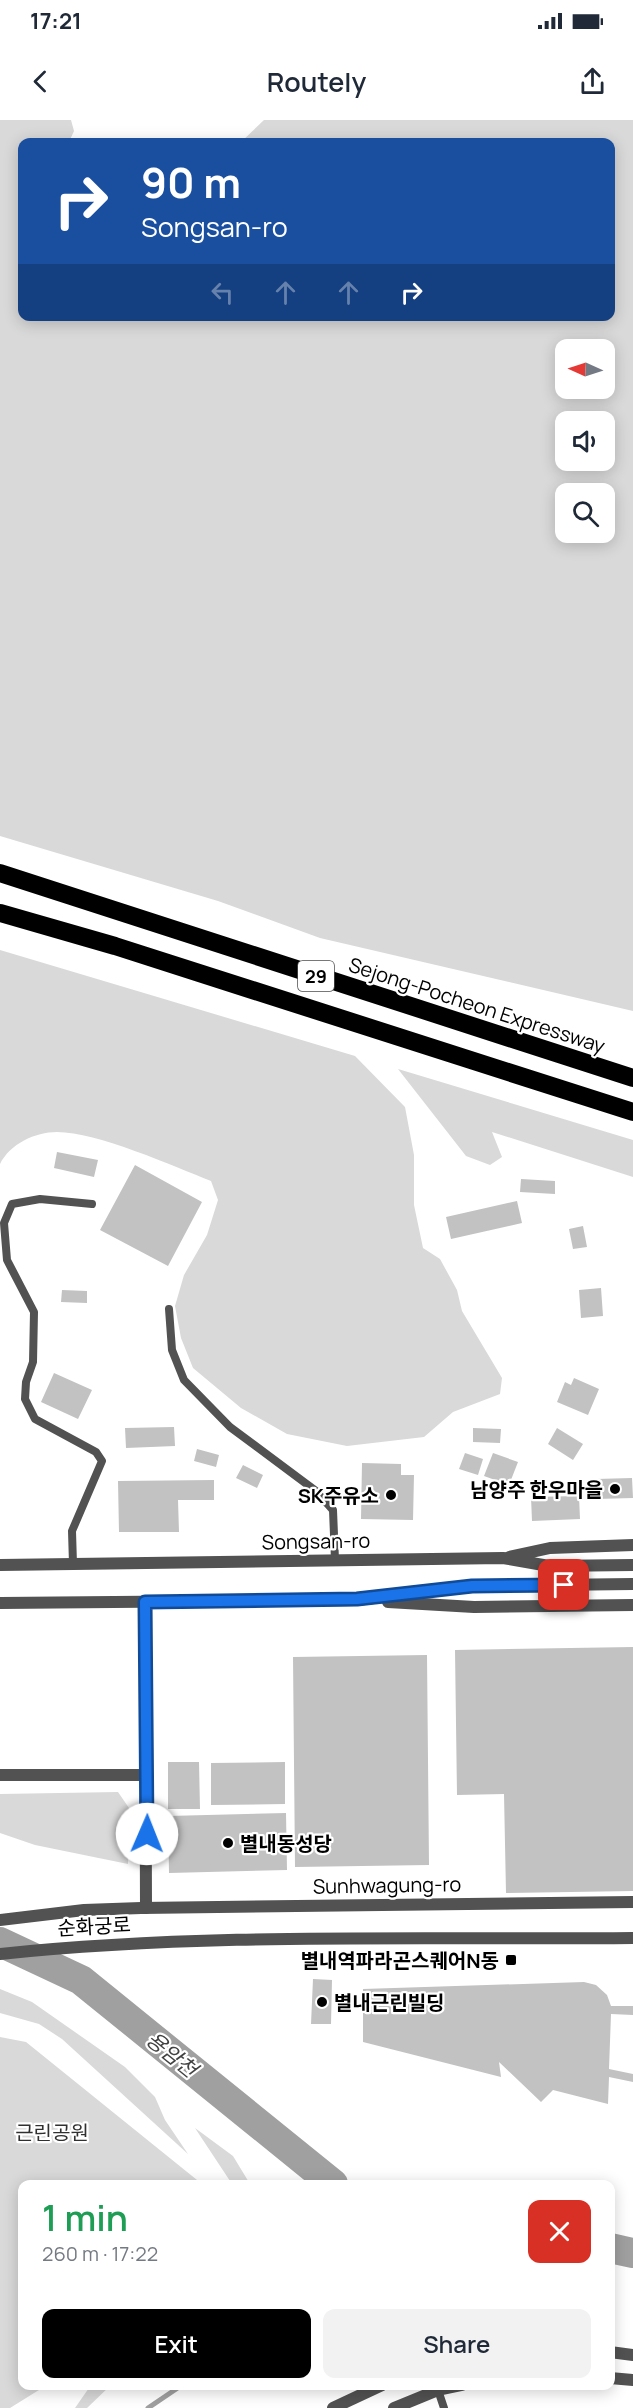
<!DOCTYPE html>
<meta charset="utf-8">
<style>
:root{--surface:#fff;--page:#f2f2f3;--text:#1f2937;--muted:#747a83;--accent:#000}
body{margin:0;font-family:Manrope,"Noto Sans KR",sans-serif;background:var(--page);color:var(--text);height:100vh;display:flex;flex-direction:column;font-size:22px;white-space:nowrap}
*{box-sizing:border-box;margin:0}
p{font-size:20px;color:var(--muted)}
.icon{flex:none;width:33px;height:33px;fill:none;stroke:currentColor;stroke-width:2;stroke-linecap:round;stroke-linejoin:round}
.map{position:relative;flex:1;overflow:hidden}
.sheet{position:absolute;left:18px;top:2060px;width:597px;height:210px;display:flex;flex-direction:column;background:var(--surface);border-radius:12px;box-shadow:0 3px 15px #0003}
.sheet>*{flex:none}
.guide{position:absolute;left:18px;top:18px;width:597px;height:183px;border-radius:12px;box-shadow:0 3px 15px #0003;background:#1a4fa0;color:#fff;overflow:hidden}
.needle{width:39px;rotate:273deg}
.fabs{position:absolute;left:555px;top:219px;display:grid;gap:12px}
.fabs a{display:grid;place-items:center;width:60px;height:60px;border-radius:12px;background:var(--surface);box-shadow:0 3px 15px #0003;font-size:30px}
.pin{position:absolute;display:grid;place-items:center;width:51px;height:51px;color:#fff;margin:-26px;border-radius:12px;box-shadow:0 3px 9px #0006}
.me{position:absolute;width:66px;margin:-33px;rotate:1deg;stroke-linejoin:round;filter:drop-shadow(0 0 4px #0008)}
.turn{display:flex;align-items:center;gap:21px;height:126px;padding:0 24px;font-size:27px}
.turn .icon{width:78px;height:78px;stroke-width:2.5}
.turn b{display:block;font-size:42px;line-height:51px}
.lanes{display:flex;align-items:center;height:57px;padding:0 24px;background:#0003;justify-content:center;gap:30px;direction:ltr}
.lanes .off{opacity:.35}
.round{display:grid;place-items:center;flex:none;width:63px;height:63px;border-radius:12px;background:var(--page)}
.overview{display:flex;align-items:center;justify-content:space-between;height:102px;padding:0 24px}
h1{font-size:36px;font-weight:600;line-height:45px;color:#1e9e55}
.button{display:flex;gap:12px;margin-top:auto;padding:12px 24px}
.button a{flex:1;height:69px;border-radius:12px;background:var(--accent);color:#fff;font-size:24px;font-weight:600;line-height:69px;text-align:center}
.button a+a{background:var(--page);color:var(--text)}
.status{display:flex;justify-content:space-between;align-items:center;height:42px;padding:0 30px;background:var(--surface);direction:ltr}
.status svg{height:16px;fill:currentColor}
header{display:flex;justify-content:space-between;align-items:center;height:78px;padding:0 24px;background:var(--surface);font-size:27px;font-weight:600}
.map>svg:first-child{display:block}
.green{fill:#d9d9d9;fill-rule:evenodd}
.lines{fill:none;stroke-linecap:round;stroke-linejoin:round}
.stream{stroke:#a0a0a0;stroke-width:5}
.river{stroke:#a0a0a0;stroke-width:30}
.building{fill:#c2c2c2}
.service{stroke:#525252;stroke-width:8}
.minor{stroke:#525252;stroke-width:12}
.tertiary{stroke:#525252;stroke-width:12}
.motorway{stroke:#000;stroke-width:18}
.route-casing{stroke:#114b97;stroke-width:15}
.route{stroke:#1a73e8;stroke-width:10}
.poi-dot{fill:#000;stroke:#fff;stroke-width:2}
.labels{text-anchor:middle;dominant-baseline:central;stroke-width:4.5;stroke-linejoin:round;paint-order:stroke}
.shield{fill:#fff;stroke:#4c4c4c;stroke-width:1.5}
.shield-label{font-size:18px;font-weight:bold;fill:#000}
.street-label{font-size:20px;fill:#000;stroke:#fff}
.poi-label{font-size:20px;font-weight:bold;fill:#000;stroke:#fff;text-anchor:end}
.park-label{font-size:20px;fill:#303030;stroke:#fff}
.water-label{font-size:21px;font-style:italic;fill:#414141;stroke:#fff}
</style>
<div class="status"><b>17:21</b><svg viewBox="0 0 49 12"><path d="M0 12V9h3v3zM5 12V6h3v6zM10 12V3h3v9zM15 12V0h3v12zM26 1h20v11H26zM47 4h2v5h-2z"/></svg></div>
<header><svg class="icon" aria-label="back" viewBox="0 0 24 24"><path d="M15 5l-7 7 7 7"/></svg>Routely<svg class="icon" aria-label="share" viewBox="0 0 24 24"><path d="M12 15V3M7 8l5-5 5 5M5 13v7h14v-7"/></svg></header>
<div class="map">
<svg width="633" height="2288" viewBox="0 0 633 2288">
<rect width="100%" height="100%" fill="#fff"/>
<path class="green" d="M0 0H71L74 11 69 22H22V196H610V22H241L264 0H633V891L320 818 218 781 0 716ZM566 230H604V268H566ZM566 302H604V340H566ZM566 374H604V412H566Z
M0 830 355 936 405 987 414 1035V1085L423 1128 440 1139 457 1170 462 1191 502 1258 500 1274 453 1292 424 1317 347 1326 287 1314 241 1288 193 1248 181 1218 175 1186 184 1155 207 1115 218 1080 211 1061C173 1046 97 1012 57 1012 35 1012 10 1024 0 1044Z
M398 949 633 1020V1057L492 1012 502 1037 490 1045 466 1036Z
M118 1672 129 1688 128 1744 35 1725 0 1713V1674Z
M0 1869 32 1882 125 1947 155 1977 165 2000 188 2034 62 1919 39 1904 0 1893Z
M0 1917 26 1922 202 2064H22V2265H47L10 2288H0Z
M195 2008 233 2036 250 2064H232Z
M91 2265H111L87 2288H75Z"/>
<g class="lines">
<path class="stream" d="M148 2288 182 2265"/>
<path class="river" d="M0 1822 81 1860 333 2064
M610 2128 633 2133"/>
</g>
<path class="building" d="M57 1032 98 1040 94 1057 54 1048Z
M135 1045 202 1082 168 1146 100 1110Z
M521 1059 555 1061V1074L520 1072Z
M517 1081 522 1103 451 1119 446 1097Z
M583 1106 587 1127 573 1129 569 1109Z
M601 1168 603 1196 581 1198 579 1170Z
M62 1170 87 1171V1183L61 1182Z
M54 1253 92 1270 78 1299 41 1282Z
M574 1258 599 1269 588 1295 557 1282 565 1262 571 1265Z
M174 1307 175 1326 126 1328 125 1308Z
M473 1308 501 1309 500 1323 473 1322Z
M557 1308 583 1324 573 1340 548 1324Z
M197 1329 219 1335 216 1347 194 1341Z
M465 1333 483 1339 478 1355 459 1349Z
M493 1333 518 1342 509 1365 484 1356Z
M362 1343 401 1344V1355H414L413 1400 361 1399Z
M243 1345 263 1355 257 1368 236 1358Z
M632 1358 633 1378 596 1379V1359Z
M214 1360V1380H178L179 1412H119L118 1361Z
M579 1376 580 1399 532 1401 531 1377Z
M633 1527V1771L506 1773 504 1674 457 1675 455 1530Z
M427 1535 429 1745 295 1747 293 1537Z
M168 1642H199L200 1689H168Z
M285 1642V1684L211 1685V1643Z
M286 1693 287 1750 169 1753 168 1696Z
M313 1859 332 1860 331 1904H311Z
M584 1862 596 1865 607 1875 611 1886H633V1895L611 1894 609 1949 633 1954V1962L609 1957 608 1984 553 1970 541 1982 499 1942 501 1957 363 1922V1869Z"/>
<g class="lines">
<path class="service" d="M169 1189 172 1230 184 1260 230 1307 316 1371 333 1390 335 1440
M73 1444 72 1411 102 1341 96 1332 35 1299 25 1279 26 1262 33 1242 34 1192 7 1140 4 1103 12 1084 40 1079 92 1084
M438 2270 444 2288"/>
<path class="minor" d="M145 1482 146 1788
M0 1655H147
M610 2232 633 2235
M610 2258 633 2260
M333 2288 382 2265
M394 2288 438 2270 462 2265"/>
<path class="tertiary" d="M509 1437 550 1428 633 1425
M0 1445 503 1438 549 1446 633 1445
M388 1482 474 1487 633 1485
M0 1483 357 1480 472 1466 633 1464
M0 1800 84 1790 141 1788 633 1782
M0 1834C209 1812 423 1820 633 1818"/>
<path class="motorway" d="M0 753 633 958
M0 793 115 826 633 992"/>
</g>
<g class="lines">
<g class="route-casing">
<path id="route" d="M147 1714 145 1482 357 1479 472 1466 564 1465"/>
</g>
<use href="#route" class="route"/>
</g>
<g class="poi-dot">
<circle cx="615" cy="1369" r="6"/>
<circle cx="391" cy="1375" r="6"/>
<circle cx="228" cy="1723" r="6"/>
<rect x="505" y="1834" width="12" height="12" rx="3"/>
<circle cx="322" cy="1882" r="6"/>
</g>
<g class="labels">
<rect class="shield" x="298" y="841" width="36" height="30" rx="4.5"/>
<g class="shield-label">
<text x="316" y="856">29</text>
</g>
<g class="street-label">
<text transform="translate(477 885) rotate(18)">Sejong-Pocheon Expressway</text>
<text transform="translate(316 1421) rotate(-1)">Songsan-ro</text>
<text transform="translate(387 1765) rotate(-1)">Sunhwagung-ro</text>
<text transform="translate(94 1806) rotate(-3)">순화궁로</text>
</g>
<g class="poi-label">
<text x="603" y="1369">남양주 한우마을</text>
<text x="379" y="1375">SK주유소</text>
<text x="240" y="1723" text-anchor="start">별내동성당</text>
<text x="499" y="1840">별내역파라곤스퀘어N동</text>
<text x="334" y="1882" text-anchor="start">별내근린빌딩</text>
</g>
<g class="park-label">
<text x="52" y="2012">근린공원</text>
</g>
<g class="water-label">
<text transform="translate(172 1934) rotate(39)">용암천</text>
</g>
</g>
</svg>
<div class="fabs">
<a><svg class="needle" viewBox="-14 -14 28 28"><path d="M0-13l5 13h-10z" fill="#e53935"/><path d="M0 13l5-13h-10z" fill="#747a83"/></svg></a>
<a><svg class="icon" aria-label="sound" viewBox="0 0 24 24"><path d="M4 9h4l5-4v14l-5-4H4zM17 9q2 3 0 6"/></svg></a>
<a><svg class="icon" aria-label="search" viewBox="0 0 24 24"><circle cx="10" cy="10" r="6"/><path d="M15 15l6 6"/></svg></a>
</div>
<div class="pin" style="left:564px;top:1465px;background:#d93025"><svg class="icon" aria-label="arrive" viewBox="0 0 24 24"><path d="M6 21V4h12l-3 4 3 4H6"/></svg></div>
<svg class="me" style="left:147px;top:1714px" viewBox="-20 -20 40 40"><circle r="19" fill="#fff"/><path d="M0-13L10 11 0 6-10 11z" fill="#1a73e8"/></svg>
<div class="guide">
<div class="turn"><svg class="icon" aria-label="right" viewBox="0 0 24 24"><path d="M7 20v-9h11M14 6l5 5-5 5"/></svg><div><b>90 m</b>Songsan-ro</div></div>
<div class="lanes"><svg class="icon off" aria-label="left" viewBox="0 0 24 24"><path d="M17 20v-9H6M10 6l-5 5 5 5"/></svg><svg class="icon off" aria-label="ahead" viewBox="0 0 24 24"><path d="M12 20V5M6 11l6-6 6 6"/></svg><svg class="icon off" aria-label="ahead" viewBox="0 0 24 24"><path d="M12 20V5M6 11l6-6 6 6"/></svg><svg class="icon" aria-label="right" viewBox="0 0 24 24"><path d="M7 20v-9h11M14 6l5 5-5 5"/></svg></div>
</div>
<section class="sheet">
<div class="overview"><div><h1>1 min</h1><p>260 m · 17:22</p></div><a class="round" style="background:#d93025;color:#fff"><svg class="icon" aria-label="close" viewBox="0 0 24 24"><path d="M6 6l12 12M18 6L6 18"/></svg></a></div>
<div class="button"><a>Exit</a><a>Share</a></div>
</section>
</div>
